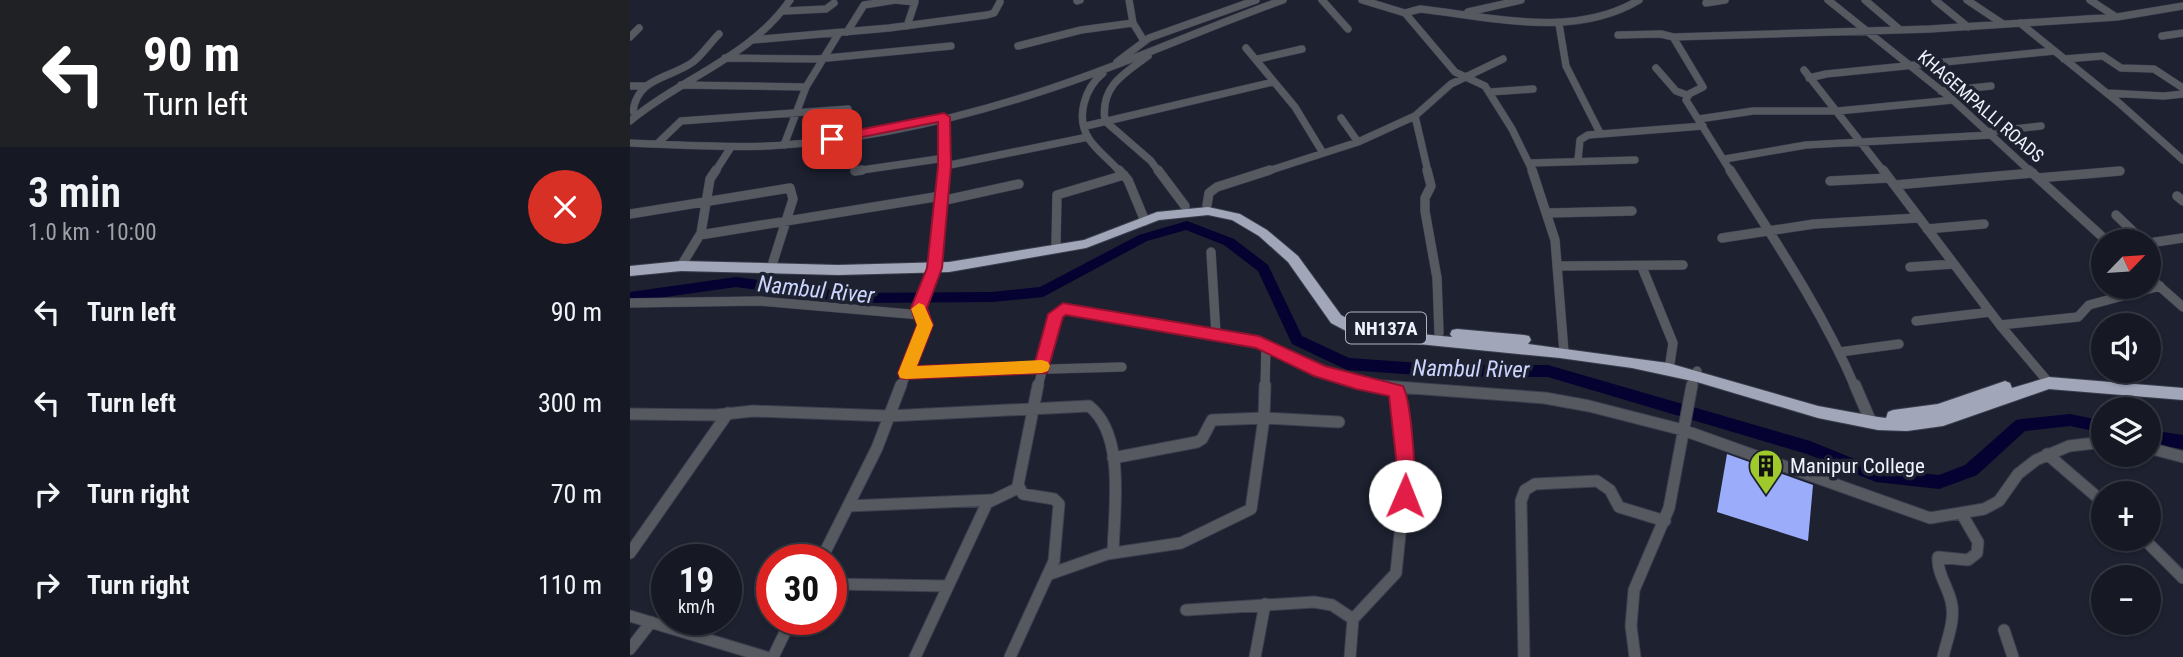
<!DOCTYPE html>
<meta charset="utf-8">
<style>
:root{--surface:#161924;--page:#1f222c;--text:#f1f3f6;--muted:#9ea0a6;--line:#353841}
body{margin:0;font-family:"Roboto Condensed",sans-serif;background:var(--page);color:var(--text);height:100vh;display:flex;flex-direction:column;font-size:26px;white-space:nowrap}
*{box-sizing:border-box;margin:0}
p{font-size:23px;color:var(--muted)}
.icon{flex:none;width:38px;height:38px;fill:none;stroke:currentColor;stroke-width:2;stroke-linecap:round;stroke-linejoin:round}
.map{position:relative;flex:1;overflow:hidden}
.details{display:flex;flex-direction:column;background:var(--surface);width:630px}
.details>*{flex:none}
.banner{background:#202124;color:#fff;overflow:hidden}
.needle{width:46px;rotate:65deg}
.buttons{position:absolute;left:1461px;top:229px;display:grid;gap:14px}
.buttons a{display:grid;place-items:center;width:70px;height:70px;border-radius:50%;background:var(--surface);box-shadow:0 2px 5px #0004,0 0 0 2px var(--line);font-size:35px}
.speed{position:absolute;left:21px;top:544px;display:flex;gap:14px;font-size:35px;font-weight:700;text-align:center}
.speed>*{display:grid;place-content:center;width:91px;height:91px;border-radius:50%;background:var(--surface);box-shadow:0 2px 5px #0004,0 0 0 2px var(--line);line-height:1}
.speed small{font-size:18px;font-weight:400}
.speed .limit{border:10px solid #d22;background:#fff;color:#111}
.pin{position:absolute;display:grid;place-items:center;width:60px;height:60px;color:#fff;margin:-30px;border-radius:14px;box-shadow:0 4px 10px #0006}
.me{position:absolute;width:77px;margin:-38px;rotate:1deg;stroke-linejoin:round;filter:drop-shadow(0 0 5px #0008)}
.turn{display:flex;align-items:center;gap:24px;height:147px;padding:0 28px;font-size:32px}
.turn .icon{width:91px;height:91px;stroke-width:2.5}
.turn b{display:block;font-size:49px;line-height:60px}
.round{display:grid;place-items:center;flex:none;width:74px;height:74px;border-radius:37px;background:var(--page)}
.head{display:flex;align-items:center;justify-content:space-between;height:119px;padding:0 28px}
h1{font-size:42px;font-weight:600;line-height:52px}
ul{padding:0;list-style:none}
li{display:flex;align-items:center;gap:21px;height:91px;padding:0 28px}
li div{flex:1}
li b{display:block;font-size:26px}
li em{font-style:normal}
main{display:flex;flex:1;min-height:0}
.map>svg:first-child{display:block}
.lines{fill:none;stroke-linecap:round;stroke-linejoin:round}
.river{fill:#050130;fill-rule:evenodd}
.building{fill:#9bacfb}
.minor-far2-casing{stroke:#3b3e4d;stroke-width:8}
.minor-far1-casing{stroke:#3b3e4d;stroke-width:10}
.minor-casing{stroke:#3b3e4d;stroke-width:13}
.highway-casing{stroke:#3b3e4d;stroke-width:2}
.minor-far2{stroke:#575961;stroke-width:7}
.minor-far1{stroke:#575961;stroke-width:9}
.minor{stroke:#575961;stroke-width:11}
.highway{fill:#a1a6b9;fill-rule:evenodd}
.route{fill:#e11d48;stroke:#92132f;stroke-width:2}
.slow{fill:#f59e0b}
.labels{text-anchor:middle;dominant-baseline:central;stroke-width:7;stroke-linejoin:round;paint-order:stroke}
.far-street-label{font-size:18px;fill:#f0f3fd;stroke:#1d2130}
.shield{fill:#1d2130;stroke:#b1b4c0;stroke-width:2}
.shield-label{font-size:19px;font-weight:bold;fill:#f0f3fd}
.poi-label{font-size:21px;fill:#f0f3fd;stroke:#1d2130;text-anchor:start}
.water-label{font-size:23px;font-style:italic;fill:#cbd5fe;stroke:#1d2130}
</style>
<main>
<section class="details">
<div class="banner">
<div class="turn"><svg class="icon" aria-label="left" viewBox="0 0 24 24"><path d="M17 20v-9H6M10 6l-5 5 5 5"/></svg><div><b>90 m</b>Turn left</div></div>
</div>
<div class="head"><div><h1>3 min</h1><p>1.0 km · 10:00</p></div><a class="round" style="background:#d93025;color:#fff"><svg class="icon" aria-label="close" viewBox="0 0 24 24"><path d="M6 6l12 12M18 6L6 18"/></svg></a></div>
<ul>
<li><svg class="icon" aria-label="left" viewBox="0 0 24 24"><path d="M17 20v-9H6M10 6l-5 5 5 5"/></svg><div><b>Turn left</b></div><em>90 m</em></li>
<li><svg class="icon" aria-label="left" viewBox="0 0 24 24"><path d="M17 20v-9H6M10 6l-5 5 5 5"/></svg><div><b>Turn left</b></div><em>300 m</em></li>
<li><svg class="icon" aria-label="right" viewBox="0 0 24 24"><path d="M7 20v-9h11M14 6l5 5-5 5"/></svg><div><b>Turn right</b></div><em>70 m</em></li>
<li><svg class="icon" aria-label="right" viewBox="0 0 24 24"><path d="M7 20v-9h11M14 6l5 5-5 5"/></svg><div><b>Turn right</b></div><em>110 m</em></li>
</ul>
</section>
<div class="map">
<svg width="1553" height="657" viewBox="0 0 1553 657">
<rect width="100%" height="100%" fill="#1d2130"/>
<g class="lines">
<path class="river" d="M557 221 604 239 638 265 672 336 719 358 818 365H918L1180 441 1247 468 1309 475 1335 465 1386 420 1391 419 1440 414 1474 421V433L1440 426 1395 431 1347 475 1309 489 1246 482 1177 454 918 377H818L717 370 662 344 628 271 594 245 556 230 517 241 413 297 362 302 224 303 106 287 0 302V292L106 277 224 293 362 292 410 287 509 235Z
M1519 430 1553 435V449L1519 444Z"/>
</g>
<path class="building" d="M1097 454 1183 485 1178 541 1087 512Z"/>
<g class="lines">
<g class="minor-far2-casing">
<path id="minor-far2" d="M499 0 503 23 514 41
M692 0 718 29
M732 0 775 13 825 72 855 86 882 129 903 172
M1198 0 1323 100 1401 172
M1235 0 1269 29
M1305 0 1338 27
M1337 0 1373 24
M1460 0 1486 17
M447 1 450 0
M1076 3 1095 0
M155 11 196 9 204 3
M838 12 891 0
M775 13 790 9C861 17 944 39 1009 0
M1390 23 1489 103 1553 160
M929 24 936 66 970 133
M217 32 234 5 265 0 285 2 277 26
M988 35 1031 34 1043 37
M1532 36 1553 33
M0 37 9 28
M122 40 259 28 357 15 364 13 370 2
M388 46 451 30 503 23
M616 48 665 107 693 153
M518 56C493 74 470 87 475 121L521 161 529 172
M95 58 187 59 321 46
M628 59 672 49
M1434 59 1473 56 1491 68 1524 69 1553 88
M487 62 519 38 626 0
M1026 68 1046 91 1057 95
M1174 70 1254 172
M473 73C455 88 445 117 459 139 467 151 481 161 490 172
M1179 78 1196 74 1424 51
M51 85 176 87
M0 86H15
M1311 91 1361 86
M860 92 903 89
M1477 93 1534 96 1553 94
M6 115 3 111C8 77 39 79 63 62 73 54 80 43 89 34
M785 116 798 172
M314 117V172
M711 118 728 142
M1069 119 1123 111H1208L1323 100
M0 121C51 78 121 57 160 0
M456 126 643 82
M1357 132 1411 126
M0 143C46 145 92 148 138 146 233 141 329 119 419 89 499 63 574 28 653 0
M27 144 51 121 218 109
M154 145 176 87 209 33
M1095 159 1176 145 1361 135
M948 160 950 140 958 135 1073 126
M900 163 1005 160
M315 166 458 137
M225 171 315 158
M85 172 101 147
M635 172 728 142 785 116 821 84 873 59
M1101 172 1056 100 1059 94 1073 87 1043 37 1300 29 1487 17 1553 6
M1481 172 1490 171"/>
</g>
<g class="minor-far1-casing">
<path id="minor-far1" d="M489 170 498 180 515 221
M528 170 555 206
M797 170 801 186 795 198V211L807 278 809 333
M902 170 925 240 934 352
M1100 170C1145 241 1192 310 1225 387
M1253 170 1370 325 1419 383
M1399 170 1478 242
M225 171 232 170
M1408 178 1490 171
M1200 181 1258 178
M1265 185 1403 173
M1547 196 1553 201
M311 201 389 184
M577 205 579 193 587 187 640 170
M918 213 1002 211
M0 214 160 188 163 199 143 262
M1486 215 1514 242
M1297 229 1354 224
M70 235 311 196
M1092 238 1184 224 1288 218
M1519 243 1553 238
M426 244 427 195 494 175
M581 252 586 334
M51 266 71 233 80 179 86 170
M929 266 1053 265
M1012 267 1043 343 1039 370
M1280 267 1323 264
M1519 277 1553 307
M0 303 130 301 291 315
M1286 321 1360 312
M1370 325 1448 317 1459 305 1530 286
M1210 352 1269 344
M276 373 492 367
M271 387 295 325 289 308 304 268 315 170
M408 387 426 314 433 309 629 342 689 371 746 387
M635 387 636 345
M1061 387 1067 371"/>
</g>
<g class="minor-casing">
<path id="minor" d="M740 385 915 398 959 406 1053 430 1300 518 1354 509 1369 501 1388 474 1406 460 1439 446 1474 442
M1225 385 1241 422
M0 414 86 415 123 411 259 416 459 406C496 435 484 510 483 553
M1519 448 1553 457
M1417 454 1474 503
M483 458 567 442 572 439 582 420 634 418 709 422
M218 506 361 500
M1514 539 1553 578
M0 553 98 413
M191 560 247 448 271 385
M420 574 477 554 551 543 621 509 634 418 635 385
M201 584 317 586
M556 610 684 602 702 605 723 619
M0 616 136 657
M1374 630 1383 657
M0 649 21 622
M143 657 161 620
M285 657 357 503 388 488
M380 657 424 561 429 504 424 499 393 494 388 485 408 385
M625 657 635 604
M720 657 723 619 766 573 776 475 767 390
M894 657 891 501 895 490 905 484 967 481 980 490 989 507 1035 521
M1005 657 1001 626 1004 590 1039 508 1062 385
M1313 657C1317 639 1326 619 1321 601 1317 585 1307 573 1308 557L1338 560 1347 553 1348 542 1333 516"/>
</g>
<g class="highway-casing">
<path id="highway" d="M578 207 610 214 637 230 668 256 711 315 729 325 748 330 822 337 820 334 822 330 827 329 894 335 899 336 901 340 898 344 1038 363 1188 406 1248 417 1256 418 1258 412 1263 410 1308 404 1375 381 1380 383 1382 388 1419 377 1553 388V400L1419 389 1313 426 1277 431 1248 430 1188 418 1067 382 1002 368 930 358 748 340 720 333 701 323 658 262 629 236 602 220 578 215 529 220 456 248 319 272 208 275 51 271 0 276V266L51 261 208 265 319 262 454 240 527 212Z"/>
</g>
<use href="#minor-far2" class="minor-far2"/>
<use href="#minor-far1" class="minor-far1"/>
<use href="#minor" class="minor"/>
<use href="#highway" class="highway"/>
</g>
<path class="route" d="M314 113 320 117 321 166 312 268 297 308 303 325 287 366 405 362 418 314 433 303 629 336 695 366 773 386C781 402 789 486 781 502L775 505 768 502 766 496V458L759 396 726 389 684 376 626 348 436 315 433 317 417 373 276 379 270 378 268 373 287 325 281 308 297 268 308 166V122L202 143 195 139 202 135Z"/>
<path class="slow" d="M289 303 294 305 303 325 287 366 412 360 418 362 420 366 418 371 412 373 276 379 270 378 268 373 287 325 281 309Z"/>
<defs>
<g id="building-pin" transform="scale(1.75)"><path d="M0 17L-7.5 6A9.5 9.5 0 1 1 7.5 6Z" fill="#a0c92c" stroke="#1d2130"/><path d="M-4-6H4V6H1V3H-1V6H-4ZM-2.5-4.3h1.7v1.8h-1.7ZM.8-4.3h1.7v1.8H.8ZM-2.5-1h1.7V.8h-1.7ZM.8-1h1.7V.8H.8Z" fill="#111"/></g>
</defs>
<g fill-rule="evenodd">
<use href="#building-pin" x="1136" y="466"/>
</g>
<g class="labels">
<g class="far-street-label">
<text transform="translate(1351 106) rotate(41)">KHAGEMPALLI ROADS</text>
</g>
<rect class="shield" x="716" y="312.5" width="80" height="31" rx="5"/>
<g class="shield-label">
<text x="756" y="328">NH137A</text>
</g>
<g class="poi-label">
<text x="1160" y="466">Manipur College</text>
</g>
<g class="water-label">
<text transform="translate(186 290) rotate(6)">Nambul River</text>
<text transform="translate(841 369) rotate(1)">Nambul River</text>
</g>
</g>
</svg>
<div class="buttons">
<a><svg class="needle" viewBox="-14 -14 28 28"><path d="M0-13l5 13h-10z" fill="#e53935"/><path d="M0 13l5-13h-10z" fill="#9ea0a6"/></svg></a>
<a><svg class="icon" aria-label="sound" viewBox="0 0 24 24"><path d="M4 9h4l5-4v14l-5-4H4zM17 9q2 3 0 6"/></svg></a>
<a><svg class="icon" aria-label="layers" viewBox="0 0 24 24"><path d="M12 4l9 5-9 5-9-5zM3 14l9 5 9-5"/></svg></a>
<a>+</a>
<a>−</a>
</div>
<div class="speed"><div>19<small>km/h</small></div><div class="limit">30</div></div>
<div class="pin" style="left:202px;top:139px;background:#d93025"><svg class="icon" aria-label="arrive" viewBox="0 0 24 24"><path d="M6 21V4h12l-3 4 3 4H6"/></svg></div>
<svg class="me" style="left:775px;top:496px" viewBox="-20 -20 40 40"><circle r="19" fill="#fff"/><path d="M0-13L10 11 0 6-10 11z" fill="#e11d48"/></svg>
</div>
</main>
